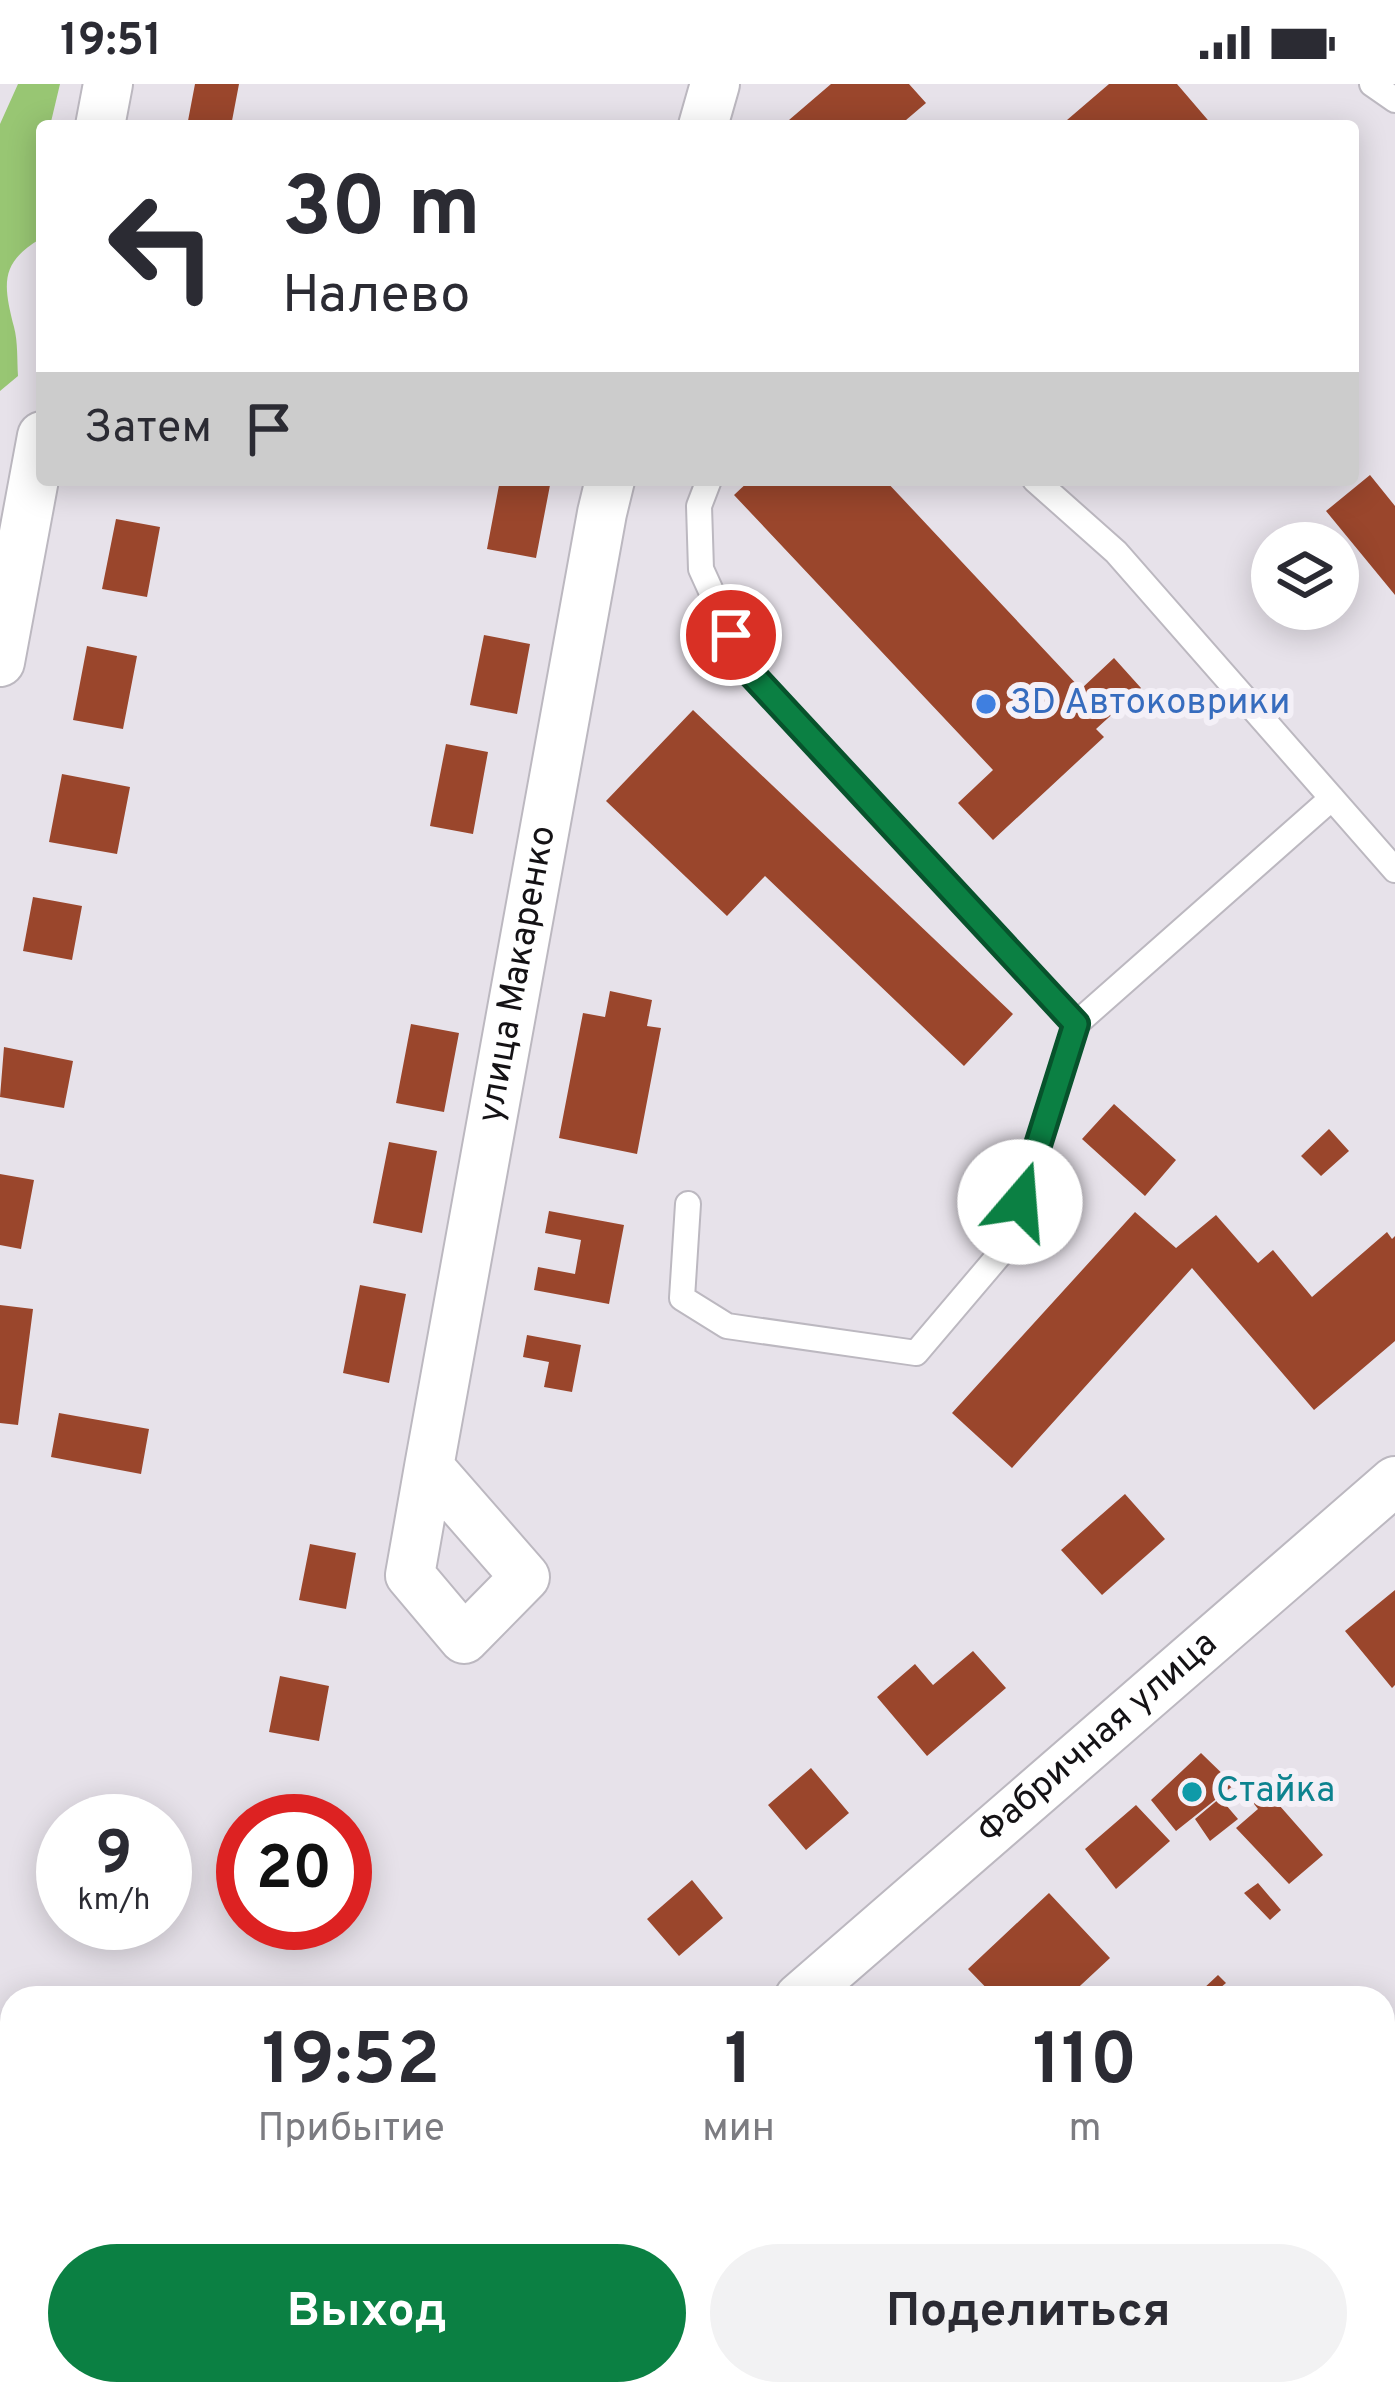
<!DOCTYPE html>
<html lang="ru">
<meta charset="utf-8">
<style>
:root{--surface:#fff;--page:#f2f2f3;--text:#2b2b33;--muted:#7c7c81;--accent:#0b8043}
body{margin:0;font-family:Overpass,sans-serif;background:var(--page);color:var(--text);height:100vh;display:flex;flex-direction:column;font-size:45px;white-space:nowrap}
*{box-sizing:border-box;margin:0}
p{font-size:39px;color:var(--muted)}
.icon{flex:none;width:66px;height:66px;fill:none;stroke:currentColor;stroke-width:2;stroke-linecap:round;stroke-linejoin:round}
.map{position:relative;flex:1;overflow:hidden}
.details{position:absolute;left:0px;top:1902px;width:1395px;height:420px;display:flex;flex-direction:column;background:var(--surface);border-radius:36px 36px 0 0;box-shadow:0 6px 30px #0003}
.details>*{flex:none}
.hud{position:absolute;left:36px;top:36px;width:1323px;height:366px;border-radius:12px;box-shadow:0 6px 30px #0003;background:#fff;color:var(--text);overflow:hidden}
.tools{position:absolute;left:1251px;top:438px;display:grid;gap:24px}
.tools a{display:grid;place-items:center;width:108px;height:108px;border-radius:50%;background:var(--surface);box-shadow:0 6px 30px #0003;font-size:60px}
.speed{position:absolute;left:36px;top:1710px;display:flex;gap:24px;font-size:60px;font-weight:700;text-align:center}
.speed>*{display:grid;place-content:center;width:156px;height:156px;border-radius:50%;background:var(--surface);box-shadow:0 6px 30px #0003;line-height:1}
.speed small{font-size:30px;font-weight:400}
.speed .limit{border:18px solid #d22;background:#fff;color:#111}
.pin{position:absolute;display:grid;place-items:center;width:102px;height:102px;color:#fff;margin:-51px;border:6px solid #fff;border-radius:50%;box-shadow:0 3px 12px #0007}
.me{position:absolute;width:132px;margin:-66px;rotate:18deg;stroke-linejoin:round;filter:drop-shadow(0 0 9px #0008)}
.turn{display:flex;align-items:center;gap:42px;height:252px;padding:0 48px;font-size:54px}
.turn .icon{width:156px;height:156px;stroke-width:2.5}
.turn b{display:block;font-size:84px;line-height:102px}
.then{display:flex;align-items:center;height:114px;padding:0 48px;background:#0003;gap:24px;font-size:45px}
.eta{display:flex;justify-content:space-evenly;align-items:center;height:204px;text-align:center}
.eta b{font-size:72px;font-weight:700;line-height:84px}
.primary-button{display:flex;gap:24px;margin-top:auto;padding:24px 48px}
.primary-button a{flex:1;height:138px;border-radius:72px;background:var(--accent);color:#fff;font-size:48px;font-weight:700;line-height:138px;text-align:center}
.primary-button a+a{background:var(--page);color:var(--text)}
.status{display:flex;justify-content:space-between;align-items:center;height:84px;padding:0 60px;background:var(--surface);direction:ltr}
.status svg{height:33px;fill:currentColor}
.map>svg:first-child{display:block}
.forest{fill:#98c673}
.building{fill:#9a462c}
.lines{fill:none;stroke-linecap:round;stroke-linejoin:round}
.service-casing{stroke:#bcb8c0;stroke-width:28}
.minor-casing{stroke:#bcb8c0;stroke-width:52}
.service{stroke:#fff;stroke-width:24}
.minor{stroke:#fff;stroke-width:48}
.route-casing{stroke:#07532c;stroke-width:30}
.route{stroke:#0b8043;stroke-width:21}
.shop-dot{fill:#3f7fe0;stroke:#f4f0f7;stroke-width:4.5}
.culture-dot{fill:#0f9aa8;stroke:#f4f0f7;stroke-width:4.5}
.labels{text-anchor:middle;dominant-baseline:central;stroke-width:12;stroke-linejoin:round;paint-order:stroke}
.shop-label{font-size:36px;fill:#366cbe;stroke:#f4f0f7;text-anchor:start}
.street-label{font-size:36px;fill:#141215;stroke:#f4f0f7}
.culture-label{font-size:36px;fill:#0d838f;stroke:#f4f0f7;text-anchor:start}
</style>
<div class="status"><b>19:51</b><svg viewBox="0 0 49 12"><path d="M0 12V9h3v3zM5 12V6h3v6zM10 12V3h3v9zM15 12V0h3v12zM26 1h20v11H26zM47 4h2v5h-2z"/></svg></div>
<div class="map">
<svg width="1395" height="2322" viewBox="0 0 1395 2322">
<rect width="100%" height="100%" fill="#e7e2ea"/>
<path class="forest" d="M18 0H60L50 42H42L38 89 42 147 40 155C0 179 3 200 14 243 18 258 17 276 18 292L0 307V40Z"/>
<path class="building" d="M195 0H239L231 42H187Z
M831 0H909L926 19 899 42H782Z
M1109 0H1177L1213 42H1060Z
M1370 391 1395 422V511L1326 427Z
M500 396H551L536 474 487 465Z
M750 396H885L1081 605 1114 574 1141 604 1096 645 1104 653 993 756 958 719 993 686 734 411Z
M116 435 160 443 147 513 102 505Z
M484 551 530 560 517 630 470 621Z
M87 562 137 572 123 645 73 636Z
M693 626 1013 930 964 982 765 792 727 832 606 717Z
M446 660 488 668 473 750 430 742Z
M62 690 130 703 117 770 49 758Z
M33 813 82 822 72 876 23 867Z
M610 907 652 916 647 942 661 944 637 1070 559 1054 583 929 605 933Z
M411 940 459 949 444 1028 396 1019Z
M4 963 73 977 64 1024 0 1013Z
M1114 1020 1176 1076 1145 1112 1082 1055Z
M1329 1045 1349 1067 1321 1092 1301 1072Z
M389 1058 437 1067 422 1149 373 1139Z
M0 1090 34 1096 21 1165 0 1161Z
M549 1127 624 1141 609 1220 534 1206 538 1183 575 1190 581 1156 545 1149Z
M1135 1128 1176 1164 1216 1131 1258 1179 1273 1166 1312 1213 1387 1148 1392 1155 1395 1152V1257L1314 1326 1192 1184 1012 1384 952 1329Z
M360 1201 406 1210 389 1299 343 1289Z
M0 1221 33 1225 18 1341 0 1339Z
M527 1251 581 1261 572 1308 544 1303 549 1278 523 1273Z
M59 1329 149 1345 141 1390 51 1373Z
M1125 1410 1165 1455 1102 1511 1061 1466Z
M310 1460 356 1469 346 1525 299 1516Z
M1395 1506V1601L1392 1604 1345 1547Z
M973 1567 1006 1604 927 1672 877 1613 915 1580 933 1601Z
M280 1592 329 1602 319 1657 269 1648Z
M1201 1669 1234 1701 1176 1747 1151 1716Z
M811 1684 849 1729 806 1766 768 1721Z
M1264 1704 1323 1771 1289 1800 1236 1744 1258 1725 1251 1716Z
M1220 1714 1238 1735 1210 1757 1195 1735Z
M255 1721 312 1732 311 1737H252Z
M1136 1721 1170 1757 1116 1805 1085 1765Z
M692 1796 723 1834 679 1872 647 1835Z
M1258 1799 1281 1826 1270 1836 1244 1809Z
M1049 1809 1110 1874 1067 1914H996L968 1885Z
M1218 1891 1226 1899 1208 1914 1202 1906Z
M1395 1948V2009L1383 1995V1958Z
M483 2310H550L561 2322H494Z
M959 2310H986L997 2322H946Z
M1030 2310H1061L1048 2322H1041Z"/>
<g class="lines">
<g class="service-casing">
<path id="service" d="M1372 0 1395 16
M709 396 699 422 701 485 746 584 1076 940
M1035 396 1116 468 1395 786
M688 1120 682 1214 727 1242 916 1269 1006 1163 1076 940 1332 714"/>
</g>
<g class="minor-casing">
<g id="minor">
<path d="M100 42 108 0"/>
<path d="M703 42 715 0"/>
<path d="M0 578 42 352"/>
<path id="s1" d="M429 1383 525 1493 464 1555 410 1491 429 1383 602 429 610 396"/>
<path id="s2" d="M799 1914 1395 1397"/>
<path d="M1383 2122 1395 2111"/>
<path d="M320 2322 334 2310"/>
<path d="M1147 2322 1161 2310"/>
</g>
</g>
<use href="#service" class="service"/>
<use href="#minor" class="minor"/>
</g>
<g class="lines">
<g class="route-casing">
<path id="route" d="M731 551 746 584 1076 940 1020 1118"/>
</g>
<use href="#route" class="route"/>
</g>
<circle class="shop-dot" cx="986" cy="620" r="12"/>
<circle class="culture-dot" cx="1192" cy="1708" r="12"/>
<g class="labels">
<g class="shop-label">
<text x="1010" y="620">3D Автоковрики</text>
</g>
<g class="street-label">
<text stroke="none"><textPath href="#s1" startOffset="927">улица Макаренко</textPath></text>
<text stroke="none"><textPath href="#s2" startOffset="396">Фабричная улица</textPath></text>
</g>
<g class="culture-label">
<text x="1216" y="1708">Стайка</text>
</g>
</g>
</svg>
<div class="tools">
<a><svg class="icon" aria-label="layers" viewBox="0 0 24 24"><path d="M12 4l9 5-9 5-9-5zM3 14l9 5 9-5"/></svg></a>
</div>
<div class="speed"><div>9<small>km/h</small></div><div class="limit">20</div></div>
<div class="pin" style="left:731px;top:551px;background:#d93025"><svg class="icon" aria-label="arrive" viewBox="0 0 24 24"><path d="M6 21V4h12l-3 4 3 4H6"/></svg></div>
<svg class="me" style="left:1020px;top:1118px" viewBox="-20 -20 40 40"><circle r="19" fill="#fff"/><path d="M0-13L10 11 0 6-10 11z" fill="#0b8043"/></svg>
<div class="hud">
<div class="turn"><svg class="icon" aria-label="left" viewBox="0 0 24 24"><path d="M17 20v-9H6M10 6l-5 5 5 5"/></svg><div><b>30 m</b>Налево</div></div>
<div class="then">Затем<svg class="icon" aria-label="arrive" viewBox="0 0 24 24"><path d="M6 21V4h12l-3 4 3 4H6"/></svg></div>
</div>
<section class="details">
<div class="eta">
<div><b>19:52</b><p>Прибытие</p></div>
<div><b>1</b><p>мин</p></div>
<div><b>110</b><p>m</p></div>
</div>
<div class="primary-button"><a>Выход</a><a>Поделиться</a></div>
</section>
</div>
